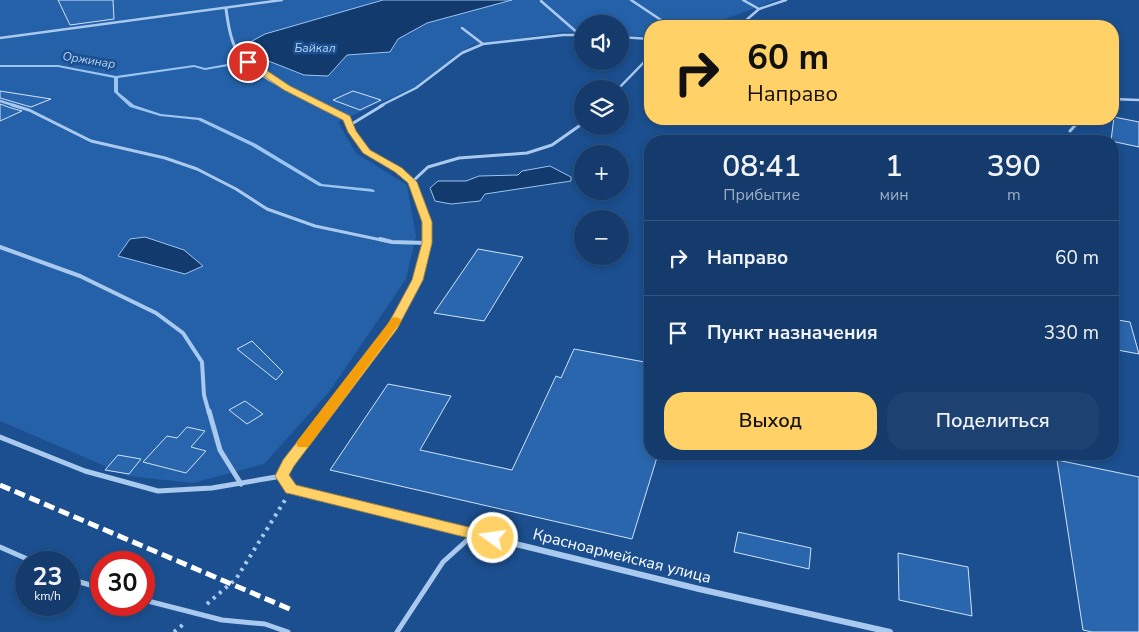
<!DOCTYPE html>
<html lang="ru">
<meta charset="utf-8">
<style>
:root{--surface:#143b6b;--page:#1d4271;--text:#f1f3f6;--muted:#9dadc1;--line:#33557e;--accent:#ffd166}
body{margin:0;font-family:"Nunito Sans",sans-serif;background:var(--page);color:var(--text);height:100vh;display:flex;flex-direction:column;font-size:19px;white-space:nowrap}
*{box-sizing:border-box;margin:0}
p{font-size:16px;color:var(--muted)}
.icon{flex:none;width:28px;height:28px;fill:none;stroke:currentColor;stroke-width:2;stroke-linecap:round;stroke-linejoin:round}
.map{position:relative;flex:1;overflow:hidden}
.panel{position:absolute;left:644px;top:135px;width:475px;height:325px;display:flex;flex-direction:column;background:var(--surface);border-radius:20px;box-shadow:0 2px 8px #0003,0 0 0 1px var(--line)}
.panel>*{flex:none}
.banner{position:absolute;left:644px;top:20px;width:475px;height:105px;border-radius:20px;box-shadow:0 2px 8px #0003,0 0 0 1px var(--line);background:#ffd166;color:#111;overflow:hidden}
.tools{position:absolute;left:574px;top:15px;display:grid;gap:10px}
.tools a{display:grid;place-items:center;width:55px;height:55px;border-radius:50%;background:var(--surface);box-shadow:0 2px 8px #0003,0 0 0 1px var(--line);font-size:25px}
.speed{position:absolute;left:15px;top:551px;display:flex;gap:10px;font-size:25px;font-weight:700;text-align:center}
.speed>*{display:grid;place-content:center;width:65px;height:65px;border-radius:50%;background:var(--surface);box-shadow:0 2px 8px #0003,0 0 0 1px var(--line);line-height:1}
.speed small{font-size:12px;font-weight:400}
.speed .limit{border:8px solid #d22;background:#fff;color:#111}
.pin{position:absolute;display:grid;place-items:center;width:42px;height:42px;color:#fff;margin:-21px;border:2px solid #fff;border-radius:50%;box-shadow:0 1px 5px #0007}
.me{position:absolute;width:55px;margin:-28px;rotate:284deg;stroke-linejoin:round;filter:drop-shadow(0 0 4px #0008)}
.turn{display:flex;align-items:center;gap:18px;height:105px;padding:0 20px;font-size:22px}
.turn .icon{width:65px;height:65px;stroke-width:2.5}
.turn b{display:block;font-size:35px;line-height:42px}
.eta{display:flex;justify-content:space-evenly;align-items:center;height:85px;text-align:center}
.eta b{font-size:30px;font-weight:600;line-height:35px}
.cta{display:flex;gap:10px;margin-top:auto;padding:10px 20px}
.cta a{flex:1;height:58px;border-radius:20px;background:var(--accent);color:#111;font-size:20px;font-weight:600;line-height:58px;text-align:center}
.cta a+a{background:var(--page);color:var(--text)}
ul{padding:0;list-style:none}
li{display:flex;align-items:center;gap:15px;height:75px;padding:0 20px;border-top:1px solid var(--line)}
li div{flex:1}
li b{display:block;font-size:19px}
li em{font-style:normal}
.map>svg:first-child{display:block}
.green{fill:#2461a8}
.water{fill:#123a6d;stroke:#9cc4f0}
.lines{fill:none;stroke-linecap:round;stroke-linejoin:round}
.stream{fill:#9cc4f0;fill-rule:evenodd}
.building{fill:#2a66ad;stroke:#cfe3fa}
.path{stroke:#a9c9ee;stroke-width:4;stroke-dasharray:3 5;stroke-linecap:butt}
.service-far3{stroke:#a9c9ee;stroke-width:2.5}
.service-far2{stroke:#a9c9ee;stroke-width:3}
.service-far1{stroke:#a9c9ee;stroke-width:4}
.service{stroke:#a9c9ee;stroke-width:5}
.minor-far3{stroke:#a9c9ee;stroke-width:3}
.minor-far2{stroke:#a9c9ee;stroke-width:4}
.minor-far1{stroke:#a9c9ee;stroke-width:5}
.minor{stroke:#a9c9ee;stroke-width:6}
.rail{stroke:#fff;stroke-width:5;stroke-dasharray:11 5;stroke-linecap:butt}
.route{fill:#ffd166;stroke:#a68842}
.slow{fill:#f59e0b}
.labels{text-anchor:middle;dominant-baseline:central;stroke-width:5;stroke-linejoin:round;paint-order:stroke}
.far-water-label{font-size:12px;font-style:italic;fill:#b5d3f5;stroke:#1b4f8f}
.near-street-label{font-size:16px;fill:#fff;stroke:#1b4f8f}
</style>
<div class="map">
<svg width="1139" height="632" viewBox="0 0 1139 632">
<rect width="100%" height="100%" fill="#1b4f8f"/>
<path class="green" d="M0 0H777L706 26H650V37L620 35V24H582V33L565 32 472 45 415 87 338 122 356 153 407 185 416 236 406 279 329 392 264 464 193 483 128 476 0 421Z"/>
<path class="water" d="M383 0H512L427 23 398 39 390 52 347 55 328 76 304 75 266 60 243 46 265 34Z
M550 166 571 177V181L485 194 480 201 451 204 435 201 430 188 438 181H466L479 176 518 175 522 171Z
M145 237 184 250 203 266 185 274 118 256 130 239Z"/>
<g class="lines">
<path class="stream" d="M233 63H234V65L205 70 194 67 118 78V92L134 105 161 114 201 118 256 144 322 184 372 189 375 191 374 192 319 186 252 146 198 120 160 116 130 107 114 92V78L58 67H0V65H58L116 76 194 65 205 68Z"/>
</g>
<path class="building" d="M58 0H113L114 19 70 25Z
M0 91 51 99 31 107 0 98Z
M353 91 381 100 360 110 333 100Z
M0 104 11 108 22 111 0 121Z
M1114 117 1139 122V147L1111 141Z
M478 249 523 257 484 321 434 313Z
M1112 319 1130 322 1139 354 1112 349Z
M252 341 283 372 276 380 237 349Z
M574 349 650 363V454H658L632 539 330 470 388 384 451 396 420 450 512 470 556 376 561 378Z
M245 401 263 414 247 424 229 410Z
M187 427 205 431 191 447 206 451 186 473 143 462 167 436 177 438Z
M118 455 141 459 129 474 105 470Z
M1057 460 1139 477V632H1092L1083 630Z
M738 532 811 548 809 569 734 552Z
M898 553 968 567 972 616 899 600Z"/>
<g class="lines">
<path class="path" d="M207 604 236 579 285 500
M174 632 185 623"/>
<path class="service-far3" d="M631 0 670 26
M743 0 759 9
M541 1 580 35
M728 26 744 22 759 9 786 0
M462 28 483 44
M620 37 650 39
M0 38 282 0
M618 89 650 56
M1112 99 1139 100
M0 101 16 106
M380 106 416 88 462 53 483 44 563 35H582"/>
<path class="service-far2" d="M12 105 29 110 91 141 165 158 197 169 236 189 267 209 315 226 386 241
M350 125 383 105
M1070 131 1081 119
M412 182 428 167 459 158 527 153 552 145 582 124"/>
<path class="service-far1" d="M380 239 392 242 427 243
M0 247 80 276 156 313 183 333 202 362 204 395 209 413"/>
<path class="service" d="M209 411 220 450 241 484
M0 437 85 471 158 491 212 488 282 476
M0 547 34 562
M69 579 101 588
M144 600 222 620 265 624 288 632
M397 632 443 562 474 534"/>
<path class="minor-far3" d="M226 9C228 22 229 35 235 47 249 76 297 93 324 106"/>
<path class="minor-far2" d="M322 105 347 118 352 132 366 151 399 170 412 182 427 222V241"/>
<path class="minor-far1" d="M327 413C361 368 426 298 427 239"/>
<path class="minor" d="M328 411 288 463 282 476 291 489 699 589 890 632"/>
<path class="rail" d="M0 485 292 610"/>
</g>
<path class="route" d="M246 60H251L290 86 350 116 356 131 370 150 402 168 417 182 432 222V243L423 280 397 329 294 466 289 475 296 485 493 533 498 534 500 538 498 543 493 544 291 494 286 493 275 476 283 460 386 328 412 280 422 243V222L408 183 395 172 363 153 348 132 343 120 284 90 246 64Z"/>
<path class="slow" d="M396 317 402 320 308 447H298L296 443 298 440 392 318Z"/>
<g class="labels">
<g class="far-water-label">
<text x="315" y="48">Байкал</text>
<text transform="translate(89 60) rotate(9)">Оржинар</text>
</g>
<g class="near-street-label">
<text transform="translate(622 556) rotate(14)">Красноармейская улица</text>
</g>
</g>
</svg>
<div class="tools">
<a><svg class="icon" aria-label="sound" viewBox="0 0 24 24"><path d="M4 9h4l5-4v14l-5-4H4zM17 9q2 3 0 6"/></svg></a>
<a><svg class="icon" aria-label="layers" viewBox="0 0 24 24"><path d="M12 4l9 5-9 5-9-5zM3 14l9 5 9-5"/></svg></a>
<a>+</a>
<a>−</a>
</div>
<div class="speed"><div>23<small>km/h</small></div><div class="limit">30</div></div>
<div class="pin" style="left:248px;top:62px;background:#d93025"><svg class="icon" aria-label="arrive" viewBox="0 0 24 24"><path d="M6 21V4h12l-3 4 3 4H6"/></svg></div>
<svg class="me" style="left:493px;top:538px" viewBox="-20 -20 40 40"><circle r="17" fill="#ffd166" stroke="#fff" stroke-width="3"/><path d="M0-11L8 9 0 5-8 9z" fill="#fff"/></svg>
<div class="banner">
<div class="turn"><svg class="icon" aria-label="right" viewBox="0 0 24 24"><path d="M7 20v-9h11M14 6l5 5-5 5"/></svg><div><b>60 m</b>Направо</div></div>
</div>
<section class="panel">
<div class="eta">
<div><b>08:41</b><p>Прибытие</p></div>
<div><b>1</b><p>мин</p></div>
<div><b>390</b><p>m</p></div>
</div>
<ul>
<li><svg class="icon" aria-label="right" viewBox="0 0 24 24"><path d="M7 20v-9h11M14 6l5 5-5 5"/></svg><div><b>Направо</b></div><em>60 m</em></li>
<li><svg class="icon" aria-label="arrive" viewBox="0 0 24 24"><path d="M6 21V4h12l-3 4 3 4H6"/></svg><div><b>Пункт назначения</b></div><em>330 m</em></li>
</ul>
<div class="cta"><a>Выход</a><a>Поделиться</a></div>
</section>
</div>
